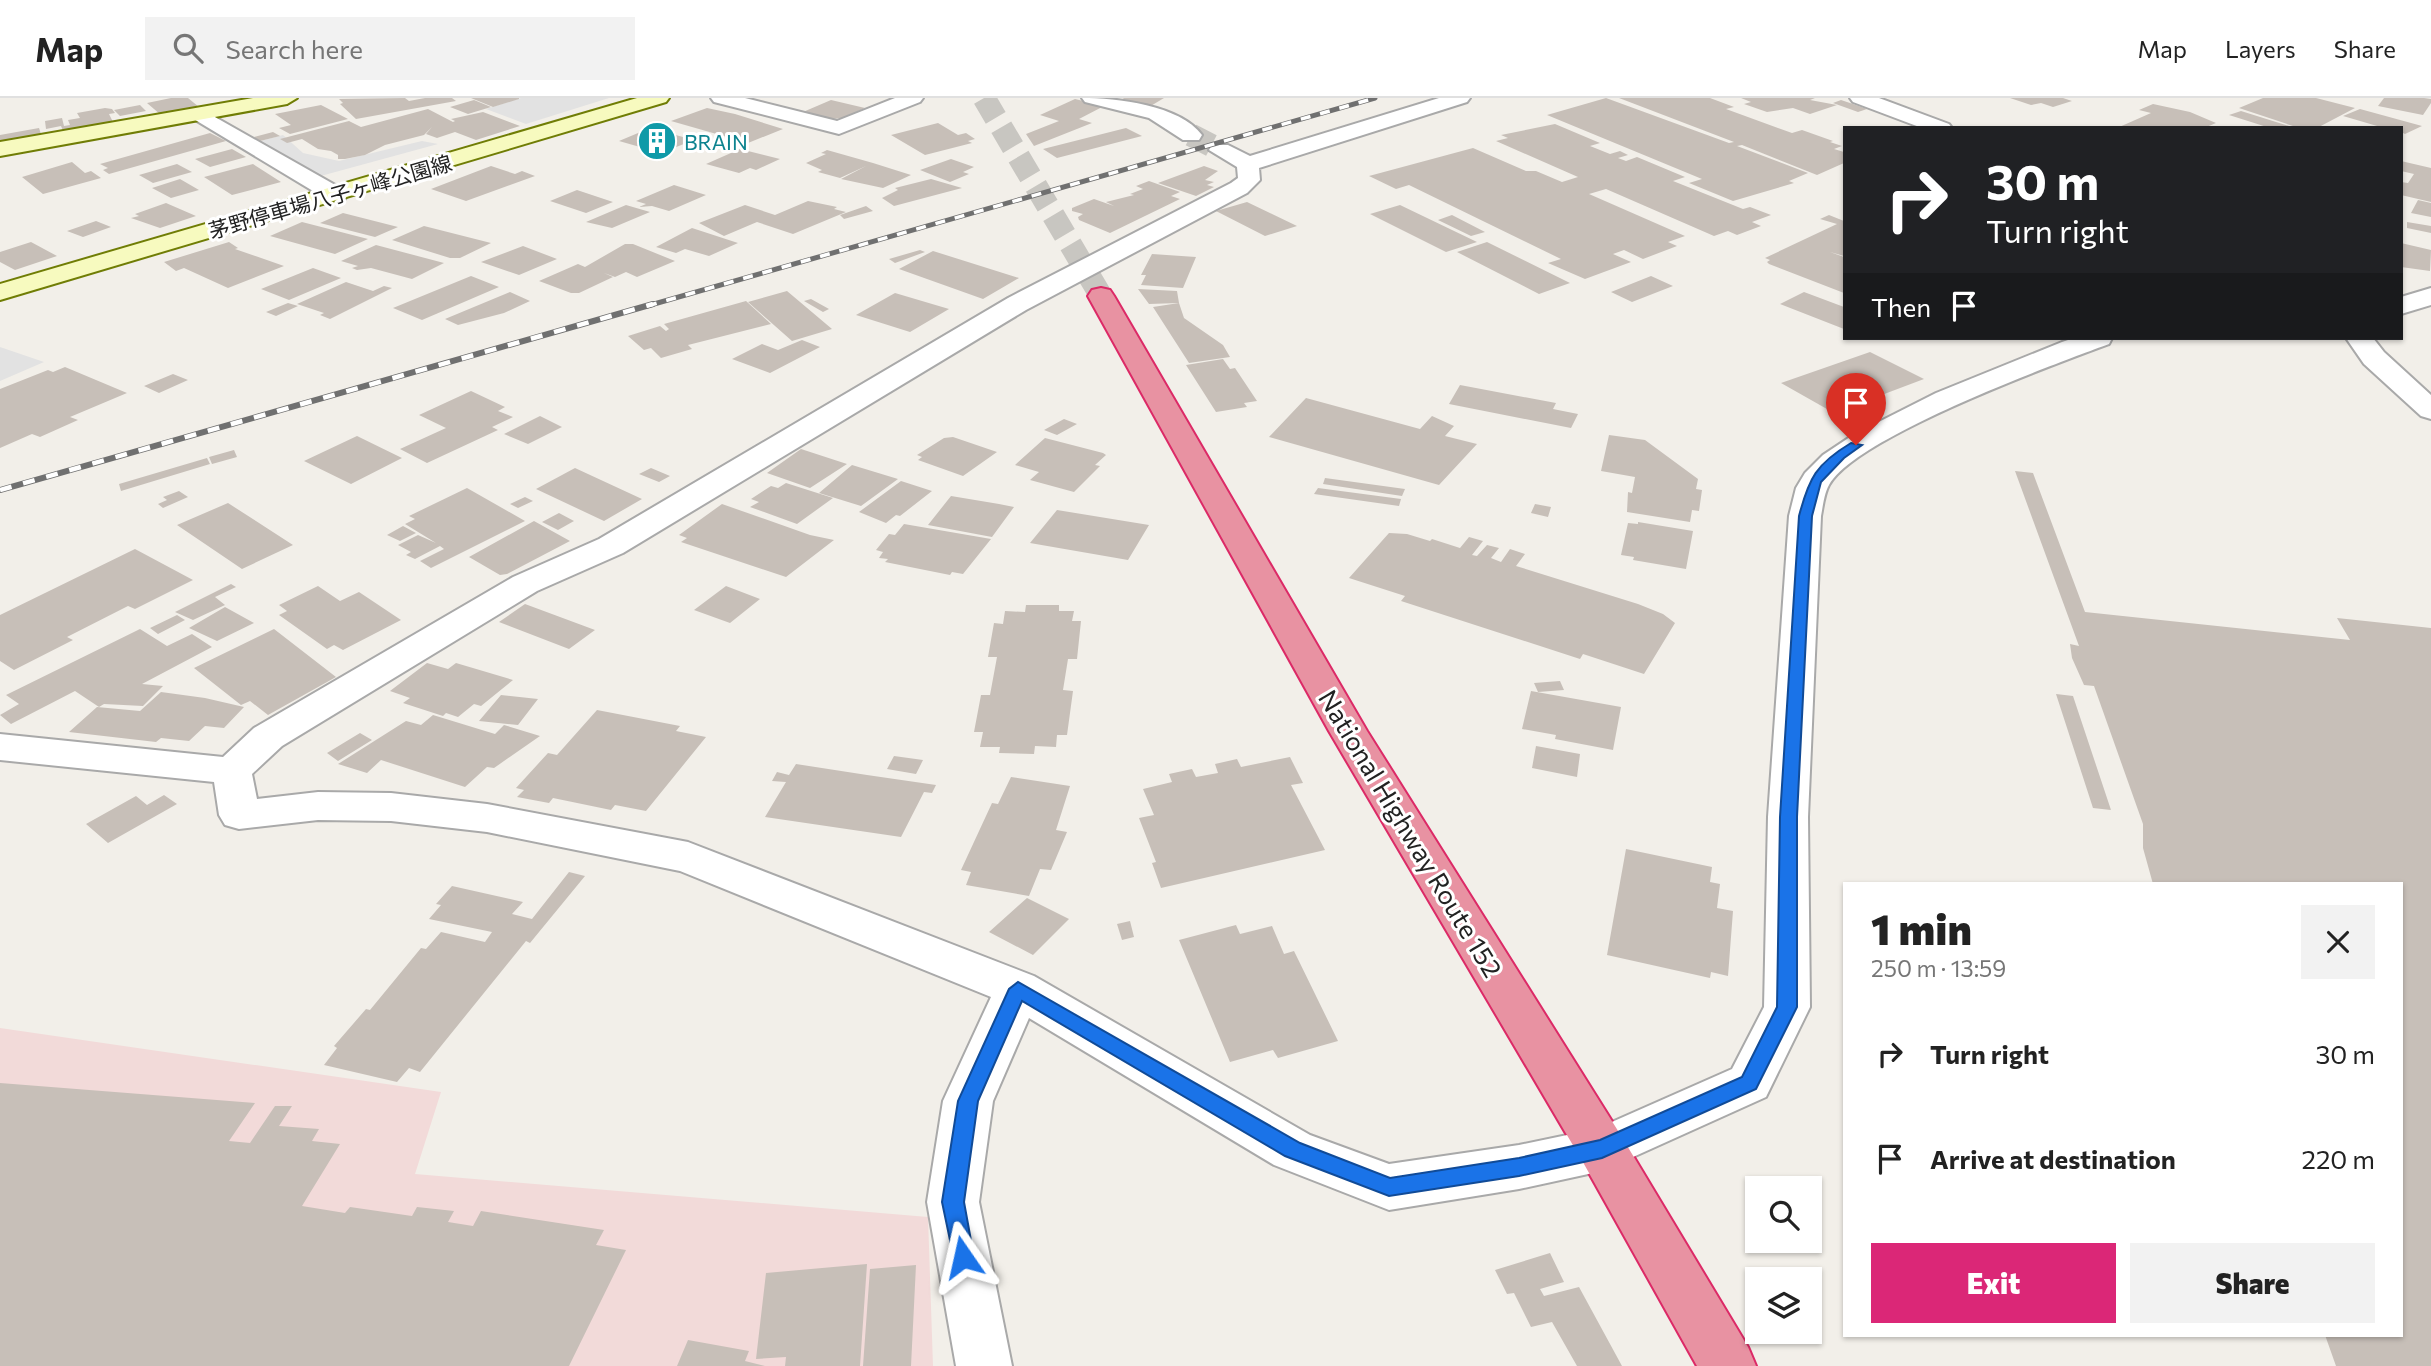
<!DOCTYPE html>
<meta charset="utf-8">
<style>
:root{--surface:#fff;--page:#f2f2f2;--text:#222;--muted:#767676;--line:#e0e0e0;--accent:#db2777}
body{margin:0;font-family:Commissioner,"Noto Sans JP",sans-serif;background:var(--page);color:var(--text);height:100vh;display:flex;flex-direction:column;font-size:26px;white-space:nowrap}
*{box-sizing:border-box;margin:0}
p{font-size:23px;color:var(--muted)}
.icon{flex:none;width:38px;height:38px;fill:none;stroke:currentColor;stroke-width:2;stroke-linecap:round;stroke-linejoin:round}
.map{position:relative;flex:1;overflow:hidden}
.panel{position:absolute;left:1843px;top:784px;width:560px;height:455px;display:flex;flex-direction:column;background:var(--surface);border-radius:0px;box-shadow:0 2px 5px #0004}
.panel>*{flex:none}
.hud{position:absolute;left:1843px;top:28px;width:560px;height:214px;border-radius:0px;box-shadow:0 2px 5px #0004;background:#202124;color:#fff;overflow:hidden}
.fabs{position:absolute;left:1745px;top:1078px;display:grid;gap:14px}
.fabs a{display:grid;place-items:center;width:77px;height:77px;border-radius:0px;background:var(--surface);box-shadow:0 2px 5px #0004;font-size:35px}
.pin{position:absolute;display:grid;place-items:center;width:60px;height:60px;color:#fff;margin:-72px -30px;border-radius:50% 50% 50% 0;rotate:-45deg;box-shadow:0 0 7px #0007}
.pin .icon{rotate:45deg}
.me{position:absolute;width:77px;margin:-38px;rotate:349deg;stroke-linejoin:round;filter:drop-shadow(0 0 5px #0008)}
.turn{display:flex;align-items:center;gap:24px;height:147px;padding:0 28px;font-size:32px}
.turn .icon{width:91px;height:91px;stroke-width:2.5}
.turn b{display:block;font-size:49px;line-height:60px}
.then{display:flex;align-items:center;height:66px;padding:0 28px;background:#0003;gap:14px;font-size:26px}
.round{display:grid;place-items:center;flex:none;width:74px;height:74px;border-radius:0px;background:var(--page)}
.head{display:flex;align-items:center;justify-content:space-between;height:119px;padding:0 28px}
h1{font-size:42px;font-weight:800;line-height:52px}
.button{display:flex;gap:14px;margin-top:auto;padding:14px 28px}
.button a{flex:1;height:80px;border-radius:0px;background:var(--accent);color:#fff;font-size:28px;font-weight:800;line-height:80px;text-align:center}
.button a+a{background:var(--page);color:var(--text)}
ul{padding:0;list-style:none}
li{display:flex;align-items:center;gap:21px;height:105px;padding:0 28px}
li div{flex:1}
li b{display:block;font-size:26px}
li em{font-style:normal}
header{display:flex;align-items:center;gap:42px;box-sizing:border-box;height:98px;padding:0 35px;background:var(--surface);border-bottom:2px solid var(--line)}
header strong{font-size:33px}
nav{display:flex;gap:38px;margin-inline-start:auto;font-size:24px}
.search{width:490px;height:63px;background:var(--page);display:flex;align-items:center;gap:18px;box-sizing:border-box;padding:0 24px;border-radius:0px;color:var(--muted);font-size:26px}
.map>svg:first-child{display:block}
.commercial{fill:#f2dad9}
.parking{fill:#e2e2e2}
.building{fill:#c7bfb8}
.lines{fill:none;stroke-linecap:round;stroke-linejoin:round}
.street-tunnel{stroke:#c8c6c1;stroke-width:23;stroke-dasharray:23 11;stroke-linecap:butt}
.highway-tunnel{stroke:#c8c6c1;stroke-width:23;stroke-dasharray:23 11;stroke-linecap:butt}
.street-casing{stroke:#a9a9a9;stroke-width:4}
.secondary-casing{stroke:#707d05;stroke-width:4}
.highway-casing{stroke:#dc2a67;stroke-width:4}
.street{fill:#fff;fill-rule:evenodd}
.secondary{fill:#f7fabf;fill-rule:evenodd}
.highway{fill:#e892a2;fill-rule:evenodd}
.rail-far1-casing{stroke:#707070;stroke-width:5}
.rail-casing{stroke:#707070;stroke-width:6}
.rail-far1{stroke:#fff;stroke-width:3.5;stroke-dasharray:10;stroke-linecap:butt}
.rail{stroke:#fff;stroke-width:4.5;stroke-dasharray:12;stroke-linecap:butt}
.route{fill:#1a73e8;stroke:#114b97;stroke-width:2}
.labels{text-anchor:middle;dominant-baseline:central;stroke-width:6;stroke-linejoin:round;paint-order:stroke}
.far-culture-label{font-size:21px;fill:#0d838f;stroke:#fff;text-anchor:start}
.far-street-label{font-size:21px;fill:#222;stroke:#fff}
.street-label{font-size:26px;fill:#222;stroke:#fff}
</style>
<header>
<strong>Map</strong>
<div class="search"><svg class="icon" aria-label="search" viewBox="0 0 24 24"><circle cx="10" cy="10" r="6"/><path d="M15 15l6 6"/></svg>Search here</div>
<nav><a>Map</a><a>Layers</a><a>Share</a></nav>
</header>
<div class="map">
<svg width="2431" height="1268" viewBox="0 0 2431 1268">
<rect width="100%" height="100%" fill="#f2efe9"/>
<path class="commercial" d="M0 930 441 994 415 1076 928 1119 933 1268H0Z"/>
<path class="parking" d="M521 0H609L526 26 486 11Z
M283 37 303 55 339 63 422 43 438 46 317 79 256 44Z
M0 249 44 264 0 283Z"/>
<path class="building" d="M171 0H188L199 9 161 17 147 5Z
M405 0 409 3 425 0H452L456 3 356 21 340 6 343 5 339 1Z
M471 0H519V1L493 9Z
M1124 0H1164L1149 9 1121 2Z
M1606 0 1729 45 1734 44 1619 0H1710L1734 9 1726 11 1792 35 1802 32 1833 43 1830 44 1842 48 1834 51 1844 54V65L1817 77 1742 47 1737 48 1808 75 1789 83 1794 85 1733 103 1689 85 1702 81 1547 17Z
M1741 0H1815L1810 2 1837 7 1810 16 1793 10 1767 14 1744 6 1751 4Z
M2010 0H2063L2072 3 2053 9 2041 5 2031 7Z
M2263 0H2316L2355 10 2317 30H2299L2239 10Z
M2384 0H2424L2431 1V5L2423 17 2378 8Z
M1075 1 1104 8 1079 21 1092 25 1034 48 1026 36 1059 23 1040 17Z
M474 2 491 9 468 16 450 9Z
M831 2 865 10 843 20 831 21 803 14Z
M1841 2 1850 5 1867 11 1858 14 1833 5Z
M2153 6 2190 14 2216 25 2204 30H2117L2151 15 2139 12Z
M140 7 146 13 120 18 114 12Z
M321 7 348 21 290 36 279 30 291 27 275 16Z
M105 10 112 11 115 15 109 16 114 26 64 35 61 28 46 31 45 23 62 20 64 28 70 27 68 22 80 20 77 15Z
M707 10 735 16 783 31 748 45 671 23Z
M428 11 453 24 455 23 451 21 483 14 520 28 476 42 455 34 437 40 426 36 432 29 424 37 385 47 365 57 345 61H338V57L331 53 318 51 302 41 287 45 280 41 349 23 361 29Z
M2360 11 2422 28 2405 36 2401 34V30H2384L2343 18Z
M2241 13 2289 28 2270 30 2229 17Z
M938 25 958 37 966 35 975 41 968 43 972 45 925 57 891 37Z
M1555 26 1600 45 1590 48 1610 56 1620 53 1628 57 1618 60 1626 63 1637 59 1685 79 1673 83 1743 111 1750 109 1771 117 1752 124 1761 128 1737 137 1728 133 1714 138 1606 91 1589 96 1685 138 1668 144 1677 148 1643 161 1624 152 1613 156 1631 164 1585 181 1548 165 1561 161 1409 87 1396 91 1369 78 1473 50 1526 73H1536L1562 84 1578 79 1496 43 1508 40 1501 37Z
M39 30 42 39 0 46V37Z
M650 30 694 42 661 55 619 43Z
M1126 30 1142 38 1057 60 1043 51Z
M273 34 280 38 260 43 254 39Z
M210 35 226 43 109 76 103 72 108 70 100 66Z
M232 51 246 59 210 69 195 61Z
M740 51 780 61 756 72 750 70 739 75 706 66Z
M827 52 873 65 911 77 883 90 841 81 866 68 840 80 818 74 822 72 806 65 826 56 821 55Z
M951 61 974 69 963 74 969 76 950 84 920 72Z
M2401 63 2431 70V104L2401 97V84L2408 85 2414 76 2401 73Z
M72 64 85 75 91 73 101 80 43 96 22 79Z
M177 66 192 74 153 85 139 77Z
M253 66 281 84 232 97 204 79Z
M491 68 515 76 522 73 535 78 466 103 431 91Z
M1204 68 1218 73 1205 82 1214 84 1207 87 1214 89 1196 98 1158 85Z
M180 81 199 92 171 100 152 90Z
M931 81 962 90 894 108 882 100 898 92 895 90Z
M1149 83 1180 94 1171 98 1180 101 1110 135 1079 122 1078 119 1083 116 1072 113V110L1094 101 1114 108 1106 104 1134 97 1130 96 1143 91 1136 88Z
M674 87 706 97 669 113 652 108 639 109 646 106 636 103Z
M577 92 613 104 586 115 550 103Z
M2418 102 2431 105V119L2411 115Z
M808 103 837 109 834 111 846 114 793 136 757 124 724 138 699 125 745 107 775 117Z
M1247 104 1297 128 1265 138 1216 113Z
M166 105 196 118 160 130 131 120 139 118 135 116Z
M626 107 650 114 612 130 586 124Z
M1400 107 1477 144 1446 154 1370 116Z
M866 108 873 113 844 121 840 117Z
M343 115 398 129 375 139 320 125Z
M1452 117 1485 134 1471 138 1438 122Z
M1829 117 1844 123V158L1830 154 1844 159V195L1769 166 1767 164 1770 162 1765 160 1837 126 1820 121Z
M96 123 111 129 83 139 67 133Z
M302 124 368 141 335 156 270 138Z
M2407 124 2431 128V135L2407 130Z
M424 128 491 145 460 160H450L392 142Z
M692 130 738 145 709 158 685 151 676 155 656 149Z
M31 144 57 158 15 172 0 164V154Z
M229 144 238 150 235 151 284 168 228 190 184 170 176 173 164 164Z
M1487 144 1570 185 1539 196 1457 154Z
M2401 145 2431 152 2430 173 2401 169Z
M625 146H633L675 163 637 179 626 174 615 179 604 175 613 179 579 195H571L539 183 578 166 585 169Z
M376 147 444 165 412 181 371 170 357 172 352 170 358 168 341 163Z
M523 148 557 161 519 177 481 164Z
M920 152 925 154 895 165 889 161Z
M933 153 1019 180 983 201 899 171Z
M1152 156 1196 159 1183 190 1141 187 1146 177H1141Z
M313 170 341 180 289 202 261 191Z
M471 178 499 189 422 222 393 210Z
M1651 178 1673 188 1632 204 1611 194Z
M346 184 373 193 384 188 392 190 330 221 320 217 324 215 297 206Z
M1138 191 1177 193 1179 205 1149 206Z
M787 193 832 231 792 243 748 204Z
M510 194 530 203 504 215 458 227 445 221Z
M1804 194 1844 209V231L1780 206Z
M895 195 949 211 910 234 856 217Z
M811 201 829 211 823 214 804 203Z
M746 203 771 226 688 247 692 251 661 260 651 250 644 252 628 238 660 228 666 233 669 231 664 226Z
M288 205 298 208 276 218 266 214Z
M1179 205 1184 220 1223 247 1230 259 1189 265 1153 209Z
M802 242 820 249 770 275 732 261 762 246 778 252Z
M1870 254 1924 281 1834 315 1781 285Z
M1223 261 1230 271 1235 270 1257 303 1244 305 1247 309 1216 314 1186 267Z
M65 269 127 295 70 319 78 322 40 339 32 336 0 350V291L48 272 53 274Z
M173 276 188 282 159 295 144 288Z
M1460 287 1556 305 1553 311 1578 316 1571 330 1449 306Z
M471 293 505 309 498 313 513 319 492 329 498 332 427 365 400 351 446 330 419 317Z
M1306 300 1420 331 1432 318 1454 328 1445 338 1477 346 1439 387 1269 339Z
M540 318 562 329 528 346 504 336Z
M1064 321 1077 326 1057 337 1044 332Z
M1609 337 1645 342 1698 381 1696 391 1702 392 1699 413 1692 412 1690 424 1627 414 1628 394 1632 395 1635 379 1601 373Z
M357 338 402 360 351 386 304 363Z
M953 339 997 354 963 378 918 362 922 359 917 357 944 340Z
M1045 340 1103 355 1106 357 1095 367 1100 368 1074 394 1030 382 1039 374 1015 367Z
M801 351 847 366 810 390 767 375Z
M234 352 237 359 212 366 209 359Z
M207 360 210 366 121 393 119 386Z
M852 367 898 381 861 408 819 395Z
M575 370 642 401 604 423 536 391Z
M651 370 670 378 659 384 639 376Z
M2015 373 2033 375 2085 514 2350 542 2337 520 2431 530V1268H2336L2325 1237H2401V786H2153L2143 750V726L2094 588 2084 587 2072 560 2070 546 2079 548Z
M1325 380 1405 391 1402 398 1323 386Z
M901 383 932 393 900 418 896 417 886 425 859 414Z
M786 385 833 400 797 426 750 409 759 404 751 401 771 388 778 390Z
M467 390 525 423 431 470 420 463 444 451 440 448 415 461 406 457 411 454 398 447 418 437 436 445 405 426 415 421 409 418Z
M1318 390 1401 401 1399 408 1314 396Z
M179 393 188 399 163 410 158 406 167 402 163 399Z
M951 398 999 406 1014 409 992 439 928 427Z
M525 399 533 403 518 410 510 406Z
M228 405 293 447 242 471 177 427Z
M722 406 810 437 834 442 786 479 681 444 687 440 679 437Z
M1535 406 1551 409 1548 419 1531 415Z
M1057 412 1149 427 1128 462 1030 445Z
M559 415 574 423 558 432 542 424Z
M534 423 570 443 507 476 500 477 469 459Z
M1638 424 1693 433 1686 471 1633 462 1634 459 1621 457 1628 425 1638 426Z
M904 426 991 441 963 476 952 474 950 477 885 464 888 461 879 460 883 454 876 452 889 436 895 437Z
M403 428 416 435 400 443 387 437Z
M1389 435 1407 436 1430 443 1432 441 1460 450 1469 439 1483 443 1472 457 1477 458 1487 447 1499 450 1491 460 1501 464 1510 451 1525 456 1516 468 1638 506 1663 516 1675 525 1644 576 1583 556 1580 561 1401 503 1405 498 1349 480Z
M135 451 193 482 135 511 128 508 67 539 73 542 14 572 0 563V517Z
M231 486 236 489 215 499 225 507 193 522 175 514Z
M318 488 340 503 359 494 401 522 343 552 334 547 327 551 279 517 287 513 279 507Z
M726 488 760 501 730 525 694 512Z
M525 506 595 532 569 551 499 524Z
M1026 507H1059V513H1074L1072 523H1081L1077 561H1068L1063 592 1073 593 1067 637H1057L1056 649 1035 648 1034 656 999 655 1000 649H980L983 634H974L981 597H990L997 559H988L994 525 1003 526 1005 513 1025 514Z
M225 509 254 525 217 543 189 530Z
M177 517 185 522 158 536 150 530Z
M140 531 167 548 192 536 212 549 142 586 163 588 143 608 104 606 99 609 75 593 11 626 0 617 19 606 6 597Z
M274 531 336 579 268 617 250 603 241 607 194 570Z
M427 565 448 571 456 565 513 582 481 608 474 606 458 619 446 615 443 618 403 605 410 600 390 593Z
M1560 583 1564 592 1538 594 1534 585Z
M1531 593 1621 609 1613 652 1555 641 1556 637 1522 631Z
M161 594 205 600 244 609 224 630 205 628 189 643 161 640 156 644 69 634 97 609 140 613Z
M2056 596 2073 598 2111 712 2093 710Z
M501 597 538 601 518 627 479 623Z
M597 612 680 628 676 633 706 639 646 713 615 707 611 712 553 700 549 705 517 699 524 692 516 690 548 655 557 657Z
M433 617 495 636 504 627 540 638 494 670 487 669 465 689 381 662 367 675 338 666 406 623 421 627Z
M360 635 372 642 338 663 327 655Z
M1536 648 1580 656 1577 679 1532 670Z
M894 658 923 662 916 676 887 671Z
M1290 659 1303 685 1291 687 1325 752 1161 790 1152 765 1156 764 1139 720 1154 717 1143 691 1172 684 1169 676 1192 671 1196 679 1218 675 1215 666 1237 661 1241 669Z
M796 666 867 677 936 687 932 695 924 694 901 739 765 719 786 684 772 683 777 674 789 677Z
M1011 679 1070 688 1056 732 1067 734 1051 772 1040 771 1029 798 966 787 971 774 961 772 992 705 998 706Z
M164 697 177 706 108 745 86 726 136 698 147 707Z
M1626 751 1712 769 1710 784 1720 786 1717 810 1733 813 1728 878 1711 874 1710 880 1607 857Z
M569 774 585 778 530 845 526 843 420 974 409 970 397 984 324 967 337 950 334 948 366 911 370 912 421 850 426 851 441 834 485 844 492 834 429 821 441 807 436 806 452 788 523 804 512 816 532 821Z
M1027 800 1069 821 1033 857 989 834Z
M1130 823 1134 839 1122 842 1117 826Z
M1236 827 1240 836 1272 828 1284 856 1294 853 1338 943 1278 960 1273 952 1230 964 1179 842Z
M0 985 255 1005 229 1043 250 1045 275 1008H292L279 1028 319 1031 312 1043 340 1046 302 1108 345 1115 350 1109 412 1118 417 1109 454 1113 448 1124 473 1128 481 1113 604 1132 596 1147 626 1152 569 1268H0Z
M1550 1155 1564 1184 1540 1191 1544 1198 1579 1189 1622 1268H1577L1552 1224 1531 1229 1514 1195 1507 1196 1495 1172Z
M867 1166 860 1268H785L786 1259 756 1261 766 1175Z
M916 1167 911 1268H863L870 1171Z
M688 1242 749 1253 745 1263 765 1268H677Z"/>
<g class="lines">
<path class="street-tunnel" d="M1191 37 1220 52"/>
<path class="highway-tunnel" d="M984 0 1101 198"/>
<g class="street-casing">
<path id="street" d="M711 0H745L837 23 895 0H923L920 4 839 36 714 4Z
M1082 0C1116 0 1180 7 1202 37L1199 42H1183L1149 20 1085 4Z
M1439 0H1470L1467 4 1259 70 1260 82 1247 95 1026 212 623 455 537 493 282 648 252 676 257 701 318 694 391 695 487 706 688 744 1034 878 1310 1037 1389 1066 1519 1047 1596 1031 1732 971 1764 909 1768 719 1789 418 1796 390 1805 375 1823 357 1853 337 1936 295 2062 244 2074 240H2112L2109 246C2052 267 1856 339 1829 387 1824 396 1823 408 1821 418L1808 719 1810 909 1766 999 1602 1073 1519 1091 1389 1112 1274 1067 1029 920 993 1003 979 1104 1012 1268H956L927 1104 943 1003 991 899 680 773 487 734 391 723 318 722 239 731 225 727 219 717 214 684 0 662V636L223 659 254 630 513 479 599 441 1008 200 1231 85 1238 80 1237 69 1209 52 1212 47H1228L1250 58Z
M1850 0H1879L1949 26 1952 30H1922L1853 4Z
M199 10 344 92 348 97 344 102H328L192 20 189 16 192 12Z
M2431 190V207L2401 216V199Z
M2346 240H2373L2384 254 2431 297V321L2421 318 2364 266Z"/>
</g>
<g class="secondary-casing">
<path id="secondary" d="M253 0H297L287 6 0 58V44Z
M637 0H669L666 4 0 202V186Z"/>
</g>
<g class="highway-casing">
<path id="highway" d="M1101 190 1110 192 1114 198 1367 633 1620 1036 1748 1249 1756 1268H1697L1584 1066 1329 633 1088 198 1092 192Z"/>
</g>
<use href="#street" class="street"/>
<use href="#secondary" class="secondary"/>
<use href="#highway" class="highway"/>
<g class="rail-far1-casing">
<path id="rail-far1" d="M647 208 1375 0"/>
</g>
<g class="rail-casing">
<path id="rail" d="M0 392 653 206"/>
</g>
<use href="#rail-far1" class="rail-far1"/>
<use href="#rail" class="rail"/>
</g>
<path class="route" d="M1851 345 1862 347 1844 360 1821 384 1812 418 1797 719V909L1756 991 1602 1060 1519 1078 1389 1098 1285 1058 1022 903 978 1003 964 1104 974 1159 971 1166 963 1169 955 1166 942 1104 958 1003 1009 891 1018 884 1300 1045 1390 1080 1519 1060 1600 1042 1742 979 1777 909 1780 719 1799 418C1809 380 1816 366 1851 345Z"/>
<defs>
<g id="building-disc" transform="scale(2.0125)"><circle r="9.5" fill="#0f9aa8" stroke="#fff"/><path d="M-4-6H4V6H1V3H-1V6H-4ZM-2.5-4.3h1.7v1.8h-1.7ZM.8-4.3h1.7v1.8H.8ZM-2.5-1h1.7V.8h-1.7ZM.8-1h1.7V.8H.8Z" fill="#fff"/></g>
</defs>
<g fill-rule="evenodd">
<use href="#building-disc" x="657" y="43"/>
</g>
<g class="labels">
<g class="far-culture-label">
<text x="684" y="43">BRAIN</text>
</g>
<g class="far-street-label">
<text transform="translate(330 98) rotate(-16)">茅野停車場八子ヶ峰公園線</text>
</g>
<g class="street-label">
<text transform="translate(1411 735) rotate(59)">National Highway Route 152</text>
</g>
</g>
</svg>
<div class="fabs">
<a><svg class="icon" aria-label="search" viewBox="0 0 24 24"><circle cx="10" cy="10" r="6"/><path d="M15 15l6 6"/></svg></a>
<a><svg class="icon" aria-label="layers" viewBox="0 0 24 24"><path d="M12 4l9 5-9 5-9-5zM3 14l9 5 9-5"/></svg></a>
</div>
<div class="pin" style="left:1856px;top:347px;background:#d93025"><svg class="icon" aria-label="arrive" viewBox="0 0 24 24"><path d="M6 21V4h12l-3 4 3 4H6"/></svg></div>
<svg class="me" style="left:963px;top:1159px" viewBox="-20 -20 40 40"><path d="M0-17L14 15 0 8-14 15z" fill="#1a73e8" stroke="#fff" stroke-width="4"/></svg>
<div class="hud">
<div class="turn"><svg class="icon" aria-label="right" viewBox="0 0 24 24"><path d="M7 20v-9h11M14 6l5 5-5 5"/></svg><div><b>30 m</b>Turn right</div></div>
<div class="then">Then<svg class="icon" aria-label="arrive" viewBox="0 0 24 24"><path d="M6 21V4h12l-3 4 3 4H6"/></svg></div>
</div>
<section class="panel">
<div class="head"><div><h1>1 min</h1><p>250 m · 13:59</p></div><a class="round"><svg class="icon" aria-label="close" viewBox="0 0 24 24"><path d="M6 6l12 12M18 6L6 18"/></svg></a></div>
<ul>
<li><svg class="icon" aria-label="right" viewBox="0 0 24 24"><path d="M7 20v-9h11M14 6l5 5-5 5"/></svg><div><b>Turn right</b></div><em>30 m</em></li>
<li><svg class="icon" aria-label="arrive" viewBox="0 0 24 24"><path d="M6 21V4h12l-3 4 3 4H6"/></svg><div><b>Arrive at destination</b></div><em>220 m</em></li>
</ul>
<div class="button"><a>Exit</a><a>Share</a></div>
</section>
</div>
